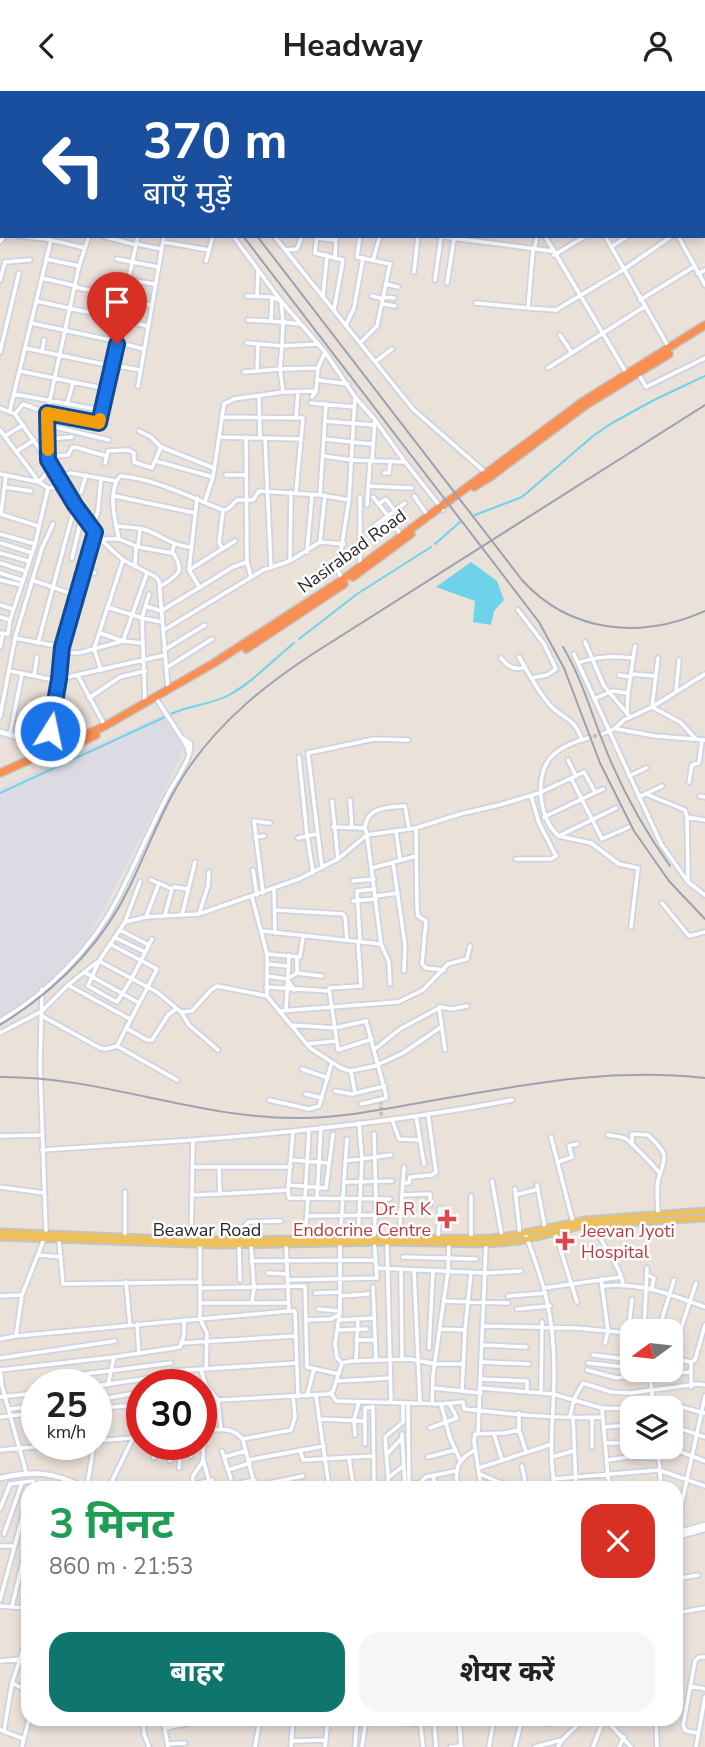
<!DOCTYPE html>
<html lang="hi">
<meta charset="utf-8">
<style>
:root{--surface:#fff;--page:#f6f6f6;--text:#222;--muted:#767676;--accent:#0f766e}
body{margin:0;font-family:"Nunito Sans","Noto Sans Devanagari",sans-serif;background:var(--page);color:var(--text);height:100vh;display:flex;flex-direction:column;font-size:26px;white-space:nowrap}
*{box-sizing:border-box;margin:0}
p{font-size:23px;color:var(--muted)}
.icon{flex:none;width:38px;height:38px;fill:none;stroke:currentColor;stroke-width:2;stroke-linecap:round;stroke-linejoin:round}
.map{position:relative;flex:1;overflow:hidden}
.side{position:absolute;left:21px;top:1390px;width:662px;height:245px;display:flex;flex-direction:column;background:var(--surface);border-radius:21px;box-shadow:0 4px 10px #0003}
.side>*{flex:none}
.top-card{position:absolute;left:0px;top:0px;width:705px;height:147px;box-shadow:0 4px 10px #0003;background:#1a4fa0;color:#fff;overflow:hidden}
.needle{width:46px;rotate:255deg}
.buttons{position:absolute;left:620px;top:1228px;display:grid;gap:14px}
.buttons a{display:grid;place-items:center;width:63px;height:63px;border-radius:14px;background:var(--surface);box-shadow:0 4px 10px #0003;font-size:35px}
.speed{position:absolute;left:21px;top:1278px;display:flex;gap:14px;font-size:35px;font-weight:700;text-align:center}
.speed>*{display:grid;place-content:center;width:91px;height:91px;border-radius:50%;background:var(--surface);box-shadow:0 4px 10px #0003;line-height:1}
.speed small{font-size:18px;font-weight:400}
.speed .limit{border:10px solid #d22;background:#fff;color:#111}
.pin{position:absolute;display:grid;place-items:center;width:60px;height:60px;color:#fff;margin:-72px -30px;border-radius:50% 50% 50% 0;rotate:-45deg;box-shadow:0 0 7px #0007}
.pin .icon{rotate:45deg}
.me{position:absolute;width:77px;margin:-38px;rotate:10deg;stroke-linejoin:round;filter:drop-shadow(0 0 5px #0008)}
.turn{display:flex;align-items:center;gap:24px;height:147px;padding:0 28px;font-size:32px}
.turn .icon{width:91px;height:91px;stroke-width:2.5}
.turn b{display:block;font-size:49px;line-height:60px}
.round{display:grid;place-items:center;flex:none;width:74px;height:74px;border-radius:21px;background:var(--page)}
.summary{display:flex;align-items:center;justify-content:space-between;height:119px;padding:0 28px}
h1{font-size:42px;font-weight:700;line-height:52px;color:#1e9e55}
.button{display:flex;gap:14px;margin-top:auto;padding:14px 28px}
.button a{flex:1;height:80px;border-radius:21px;background:var(--accent);color:#fff;font-size:28px;font-weight:700;line-height:80px;text-align:center}
.button a+a{background:var(--page);color:var(--text)}
header{display:flex;justify-content:space-between;align-items:center;height:91px;padding:0 28px;background:var(--surface);font-size:32px;font-weight:700}
.map>svg:first-child{display:block}
.industrial{fill:#dcdae2}
.water{fill:#6dd3eb}
.lines{fill:none;stroke-linecap:round;stroke-linejoin:round}
.stream{stroke:#6dd3eb;stroke-width:2}
.street-tunnel{stroke:#c3bcb5;stroke-width:3.5;stroke-dasharray:3.5 2;stroke-linecap:butt}
.street-casing{stroke:#ced3e1;stroke-width:7}
.secondary-casing{stroke:#ced3e1;stroke-width:8}
.primary-casing{stroke:#c3c3c3;stroke-width:9}
.highway-casing{stroke:#c3c3c3;stroke-width:10}
.street{stroke:#fff;stroke-width:3.5}
.secondary{stroke:#fff;stroke-width:4.5}
.primary{stroke:#edc05b;stroke-width:5}
.highway{stroke:#fa8f54;stroke-width:7}
.rail{stroke:#9ca1b2;stroke-width:2}
.route-casing{stroke:#114b97;stroke-width:18}
.route{stroke:#1a73e8;stroke-width:12}
.slow{stroke:#f59e0b;stroke-width:12}
.health-dot{fill:#e0444e;stroke:#fff;stroke-width:2.5}
.labels{text-anchor:middle;dominant-baseline:central;stroke-width:5;stroke-linejoin:round;paint-order:stroke}
.street-label{font-size:18px;fill:#272727;stroke:#fff}
.health-label{font-size:18px;fill:#be3a42;stroke:#fff;text-anchor:end}
</style>
<header><svg class="icon" aria-label="back" viewBox="0 0 24 24"><path d="M15 5l-7 7 7 7"/></svg>Headway<svg class="icon" aria-label="person" viewBox="0 0 24 24"><circle cx="12" cy="8" r="4"/><path d="M4 21q1-7 8-7t8 7"/></svg></header>
<div class="map">
<svg width="705" height="1656" viewBox="0 0 705 1656">
<rect width="100%" height="100%" fill="#eae1d9"/>
<path class="industrial" d="M166 622 185 657 128 771 82 857 42 898 16 918 0 926V697Z"/>
<path class="water" d="M471 471 497 490 504 509 494 520 491 534 473 531 475 510 436 496Z"/>
<g class="lines">
<path class="stream" d="M475 424 522 406 593 345 612 332 654 309 705 285
M435 453 460 431
M299 548 357 503 431 456
M171 623C189 614 211 614 229 604 253 591 273 569 294 552
M0 702 165 626"/>
<path class="street-tunnel" d="M588 647 602 643
M381 1010V1029"/>
<g class="street-casing">
<path id="street" d="M161 0 162 2
M229 0 233 2
M272 0 277 2
M335 0 341 2
M409 0 415 2
M527 0V2
M608 0 615 2
M645 0 646 2
M102 2 103 0
M171 2 173 0
M281 2 283 0
M327 2 328 0
M352 2 353 0
M628 2 630 0
M704 25H705
M704 59H705
M0 67 2 83
M704 98 705 99
M0 105 2 84
M704 128 705 127
M19 145 46 148 85 157
M102 145 136 154
M233 145 281 210 325 261 355 306 349 409 338 478 341 487
M274 145 413 318 486 382
M317 145 315 162 343 169 334 219
M437 145 552 160
M545 145 627 283
M605 145 668 255
M678 145 705 194
M317 147 336 149 337 145
M0 151 5 145
M163 151 209 159
M137 153 161 158
M535 155 537 145
M611 156 628 145
M285 159 297 158 302 145
M533 159 528 217 556 219 623 179 672 145
M554 164 586 145
M335 165 336 150
M46 168 79 175 89 145
M117 168 158 176
M373 169 380 145
M206 170 213 145
M414 181 418 145
M698 183 705 179
M111 186 154 193
M42 187 76 195
M0 189 5 171 30 169
M435 189 441 146
M447 192 454 148
M386 193 398 196
M75 196 125 207
M247 205 272 206 281 210 283 231 299 233
M257 205 258 179
M323 205 327 164
M372 205 383 208
M383 206 394 207
M640 209 695 175
M36 210 120 228
M476 212 528 217
M382 213 395 215
M124 214 133 210 151 214
M120 229 148 235
M271 230 272 206
M31 232 115 250
M346 234 354 217 363 167
M560 244 572 262
M247 252 282 255 283 231 248 229
M360 252 377 235 390 173 357 166 360 145
M128 254 144 258
M25 257 112 275
M42 260 44 249
M0 261 19 182
M375 271 392 258
M113 274 140 279
M548 277 644 216
M20 280 107 298
M257 280 258 253
M244 281 280 278 282 255 318 253
M638 282 646 296 705 267
M317 289 348 293
M138 295 164 145
M284 301 316 300
M14 303 101 319 117 253 115 250 138 145
M259 305 260 347
M312 306 316 300 318 277 325 261
M355 306 375 329 372 370
M311 312 354 316
M67 313 73 292
M0 317 15 323 52 376 75 414 100 448 123 469 156 486 159 490 168 597
M10 319 51 149
M15 323 23 313 47 322 99 332 101 320
M222 326 303 327 296 401
M296 327 298 301
M325 330 373 334
M47 334 109 349
M0 339 39 391 0 383
M139 340 151 346 161 356 214 377
M5 345 23 334
M219 346 301 348
M246 346 247 471 251 486
M265 347 271 477
M48 348 72 346
M324 348 372 353
M17 360 34 349
M323 365 352 369 405 371 375 329
M47 366 68 364 72 357 75 356 106 365
M48 369 47 322 79 175
M156 370 213 386
M405 371 443 419
M105 372 108 360 128 359 134 362V371L152 377 161 356
M384 382H389L390 370
M226 384H246
M59 387 70 382 116 390
M368 395 412 397
M5 396 31 400
M48 397 63 396
M81 401 86 384
M320 404 326 313
M115 405 195 422
M414 405 428 425
M360 406V470L362 473
M373 406 388 425 405 412
M197 407 189 479 200 497
M205 410 213 386 224 313 234 308 283 301 280 278 318 277
M378 413 386 408 395 420
M367 414 370 371
M223 420 219 452 223 458
M0 423 38 435
M1 423 6 384
M116 435C126 436 137 436 146 439 162 445 173 455 190 456
M93 436 98 420 101 387
M368 440 388 425 401 444
M0 443 35 453
M102 448H119L138 456 172 462 174 454
M119 448C115 429 107 401 120 385 157 388 189 406 223 419L228 418 237 409H253L259 400 320 404 349 409
M320 451 325 404
M1 452 32 462
M138 456 140 437
M307 461 312 404
M0 462 28 470
M72 467 82 425
M290 470 320 451 344 453
M0 472 25 480
M135 476 136 455
M189 479 235 450
M85 480 95 482
M0 482 22 489
M0 489 21 494
M32 489 78 505
M161 495C177 484 186 482 173 462
M0 514 13 518
M146 515 161 520 233 476 247 471
M107 516 142 527 162 531
M518 519 544 553 556 578 547 584 531 587
M0 526 10 529
M164 539 263 479 290 470 291 401
M0 542 8 543 10 529 35 453 48 397 39 391 52 376
M100 542 123 550 142 552
M15 547 62 556 95 441
M585 551 604 595 630 626
M38 552 75 414
M0 556 3 542
M164 559 205 534
M61 561 79 562 123 550 147 482
M574 563 661 753 688 791 705 804
M519 566C529 583 537 599 549 613 563 629 574 625 582 649
M501 567C507 575 515 580 525 576
M658 567 652 616 680 631 696 648
M578 572C597 565 613 565 633 567
M166 577 212 548
M101 579 94 558 123 469
M10 580 59 590
M631 583 654 585
M619 584 631 586
M34 585 37 566
M78 585 104 633
M59 588 165 564
M676 600 679 569
M89 607 120 586 145 580
M156 607 187 655 189 664
M594 608 612 600 628 602 635 555
M145 611 142 527 149 503
M627 621 628 602
M0 626 15 547 42 457 53 433
M617 638 655 645 705 649
M10 643 22 583
M602 643 614 638 624 629 652 616 705 583
M588 647C576 650 562 656 553 664 533 682 539 730 559 745L591 752 619 773 638 777 631 836
M47 655 59 588 61 560
M299 666 307 744 313 782
M568 669 576 685
M629 685 646 677
M571 687 602 748 629 736
M689 691 692 674 699 672 702 649
M646 703 685 719 687 726 688 789
M700 705 705 706
M639 706 662 695
M350 709 352 737
M332 710 338 768
M544 726 603 698
M687 726 705 729
M333 736 365 737 367 744 381 853 389 871 390 893
M365 736C367 716 388 716 405 715L409 738
M416 737 417 816 418 825 426 830 422 873 426 877 444 879
M396 740 400 769
M561 744 616 717
M255 746 264 745
M298 747 317 743
M516 768H551L556 765 539 732 531 705
M393 771 405 854 404 880
M322 777 308 662 374 648 408 649
M372 777 416 765
M253 779 257 804
M151 789 172 798 165 824
M353 790 374 788
M140 791 125 831 99 870 88 895 117 911 132 887 152 848
M172 798 174 796 188 798
M274 798 275 842
M263 802 254 730 270 732
M376 805 398 802
M252 806 267 863V905
M353 810 376 808
M662 812 689 845 705 841
M275 819 343 823 345 826 347 849
M199 823 208 795 209 781
M182 824 195 771
M146 826 159 792
M125 831 146 826 199 823 299 788 338 768 367 744 416 737 460 723 499 714 539 702 584 681 595 701
M120 839 149 854
M262 840 381 853
M116 847 145 861
M360 850 357 800 375 798
M358 851 361 895 329 897 338 959 372 948
M267 863 300 866 303 846
M297 866V882L322 885
M99 870 157 901 181 921 192 920 211 899 217 895 267 905 310 957 341 977 350 980 375 975 403 962 441 936
M267 873 288 875
M84 881 139 912
M267 885 287 888
M68 894 130 928
M266 896 329 900
M294 899 287 888 297 882
M439 916 445 959
M286 919 289 864
M279 920 398 911 423 899 448 873 467 868 470 855
M181 921 189 934 218 959
M42 925 100 957 106 958 117 955 157 878 110 853
M0 930C48 902 93 856 118 807 135 773 150 738 167 705 173 692 194 665 190 652L180 645
M291 934 335 937 366 930 386 1004V1007L361 1013
M126 937 147 949H152L168 924 175 919
M0 942 42 920 68 894 97 871
M307 953 336 950
M117 955 177 989
M375 958 400 938 441 916 452 918 467 915
M302 978 328 987
M351 980 355 1002
M335 1000 352 1003 385 995
M306 1003 322 1007
M269 1009 309 1018 319 1015 332 971
M416 1025 424 1073
M392 1028 399 1048 420 1049
M293 1041 288 1099 289 1107 390 1108
M608 1044C614 1045 621 1045 626 1048 630 1050 658 1079 660 1083
M0 1045 42 1044
M551 1046 573 1131
M632 1054V1043L648 1044C664 1060 668 1061 660 1083 655 1095 658 1111 658 1124
M42 1059 193 1049
M292 1069 328 1072
M345 1070 391 1064
M558 1071 572 1066 569 1055 577 1053
M193 1076H291
M219 1077 220 1103 288 1099
M492 1090 502 1146
M345 1091 392 1090
M403 1092H409L410 1086 432 1084 436 1081 428 1023
M288 1094 326 1097 333 1043
M537 1094 545 1137
M0 1096 44 1102
M515 1098 520 1143
M125 1101V1146
M192 1104 220 1103
M402 1104 430 1103V1114
M516 1104 538 1098
M471 1105V1147
M305 1107 309 1039
M317 1107 321 1036
M307 1125 389 1124
M596 1132C599 1155 619 1170 623 1193
M617 1132 619 1142
M555 1141 577 1211
M525 1142C544 1192 554 1225 554 1278 555 1318 547 1357 555 1396
M358 1146 362 1068 359 1032
M305 1147 308 1107
M399 1147 404 1076
M438 1147 440 1117
M191 1148 193 1049C300 1041 407 1029 512 1009
M245 1149V1135L248 1131 281 1130
M59 1150 63 1193 201 1191
M239 1152 240 1189
M387 1152 391 1311
M286 1153 289 1220H295L298 1306
M251 1154 254 1197 252 1212
M39 1164 61 1166
M403 1166 476 1168
M251 1170 376 1169
M377 1177 486 1182 521 1180
M401 1179 402 1268
M414 1179 420 1312
M268 1182 287 1183
M647 1184 654 1187 652 1197
M601 1188 608 1240 605 1252
M287 1189 377 1187 374 1147 376 1107 374 1043
M126 1191 130 1234
M603 1195C642 1191 669 1203 705 1216
M373 1196 376 1269
M201 1197 305 1195 307 1276 339 1283
M544 1197 621 1186
M315 1202 340 1201
M0 1205 22 1204
M341 1205 368 1203
M508 1205 546 1202
M444 1210 508 1212
M201 1212H288
M318 1218 340 1220
M517 1218 550 1215
M306 1229 331 1228 340 1223
M339 1229 374 1227
M137 1233 139 1263
M484 1235 576 1237 629 1242
M441 1238 465 1239 471 1181
M337 1239 367 1238
M644 1241 647 1177
M658 1241 674 1189
M16 1245 200 1228V1154
M0 1248 16 1245 22 1204 46 1143 40 975 42 898
M356 1249H375
M181 1252 295 1245
M483 1254 526 1256
M429 1257 433 1180
M593 1264 626 1268
M0 1267 115 1250
M672 1267 691 1271
M356 1269 358 1228
M482 1271 529 1273
M670 1271 696 1192
M342 1272 337 1267 335 1253 340 1220V1147L347 1048
M588 1272 625 1276
M0 1278 2 1295 26 1381
M206 1278 207 1242 200 1228 289 1220
M0 1279 114 1266
M201 1279 206 1295 218 1309 221 1338
M587 1279 617 1287 623 1286 632 1208
M650 1279 653 1316
M623 1286 691 1281
M45 1288 171 1272
M481 1288 527 1290V1300
M337 1290 391 1287
M108 1294 114 1266 180 1256 184 1244V1229
M96 1295 162 1285 172 1280 297 1272
M691 1296V1271L695 1269 705 1234
M433 1297 481 1302
M481 1297 553 1303 602 1317 632 1318
M462 1300 465 1239
M541 1301 542 1231
M331 1302 336 1310 441 1313 463 1311 464 1318C510 1323 558 1328 603 1326
M307 1305 314 1278
M316 1305 329 1396
M0 1306 37 1302
M96 1309 142 1301
M201 1310 329 1303 333 1300 342 1272 351 1270 410 1268 436 1273H464
M408 1312 409 1392
M432 1313 433 1284 448 1180 449 1152
M441 1313 450 1347 460 1369
M96 1317 142 1314
M9 1318 37 1315
M602 1318 609 1396
M634 1318 677 1315 705 1322
M519 1322V1339L526 1361
M0 1326 37 1322
M570 1326 574 1308 583 1292 611 1301 630 1302 698 1293 705 1294
M573 1326 576 1396
M592 1327V1356
M319 1328 365 1330
M670 1334 705 1346
M604 1336 632 1334
M430 1337 457 1327 449 1312
M201 1340C217 1339 233 1334 243 1349L255 1396
M204 1340 203 1368 209 1390
M478 1342 486 1152
M402 1343 405 1396
M494 1343 502 1369
M355 1344 354 1329 359 1311
M243 1348 291 1339 295 1326 293 1306
M96 1350 142 1346
M606 1352H632
M154 1353V1367
M190 1353 191 1365
M365 1353V1317L373 1316 374 1396
M658 1356 661 1396
M668 1356 705 1370
M0 1359 69 1353
M300 1359 303 1369 372 1365
M222 1360 231 1388
M387 1363 402 1347
M224 1366 245 1360
M428 1366 455 1359
M552 1366 573 1360
M349 1367 353 1394
M248 1369 324 1355
M607 1369 628 1366 658 1367
M170 1370 171 1353
M522 1375 526 1396
M179 1377 181 1353
M479 1377 552 1353
M228 1379 250 1372
M480 1383 510 1396
M433 1385 436 1396
M388 1387 403 1375
M553 1388 659 1379 705 1395
M404 1393 420 1392 426 1386 455 1380
M192 1394 212 1389
M255 1395 303 1385
M87 1396 94 1353
M109 1396 133 1347
M192 1396 193 1385 203 1370
M223 1396 254 1389
M389 1396 385 1346 403 1331V1312
M457 1396C455 1378 457 1368 475 1359
M481 1396 474 1350 475 1343 505 1342 519 1339
M519 1396 554 1392
M630 1396 661 1394
M0 1418 10 1393 33 1390 37 1396
M676 1439 705 1305
M4 1443 22 1392
M0 1455H15
M19 1486 28 1485
M676 1488 698 1484
M0 1509 28 1406
M0 1515 28 1517
M12 1515 28 1450
M676 1522 705 1517
M0 1570 20 1568
M12 1592 28 1600
M690 1595 705 1598
M143 1628 144 1643 149 1656
M163 1628 168 1656
M373 1628 421 1634
M420 1628 423 1656
M434 1628 436 1656
M459 1628 461 1656
M532 1628 549 1633
M605 1628 631 1656
M656 1628 657 1656
M293 1630 327 1632
M165 1637 200 1630
M0 1639 24 1648
M4 1640 12 1592 28 1544
M698 1642 686 1640 683 1635 695 1570 699 1566H705
M292 1650 326 1649
M168 1653 185 1652
M22 1656 29 1628
M255 1656 260 1628
M291 1656 293 1630
M325 1656 328 1628
M355 1656 357 1628
M362 1656 366 1628
M451 1656 461 1655
M489 1656 494 1628
M515 1656 522 1628
M535 1656 561 1649
M558 1656C563 1644 576 1639 582 1628
M593 1656 604 1628
M619 1656 624 1646
M696 1656 705 1606"/>
</g>
<g class="secondary-casing">
<path id="secondary" d="M0 641 63 659
M0 1387C33 1380 52 1380 83 1396
M676 1442 705 1434
M676 1446 705 1438"/>
</g>
<g class="primary-casing">
<path id="primary" d="M0 1141 191 1149 492 1147 520 1143 586 1129 705 1120
M0 1146 220 1154 387 1151 486 1153 520 1150 585 1134 705 1127"/>
</g>
<g class="highway-casing">
<path id="highway" d="M474 396 490 386 586 314 669 263
M353 486 411 443
M246 558 344 493
M69 657 96 644
M0 682 105 635 214 572 342 489 582 311 705 234"/>
</g>
<use href="#street" class="street"/>
<use href="#secondary" class="secondary"/>
<use href="#primary" class="primary"/>
<use href="#highway" class="highway"/>
<path class="rail" d="M131 0 132 2
M145 0 146 2
M243 145 539 531 564 577 600 672 634 740 669 790 705 828
M257 145 522 489C570 542 641 549 705 520
M563 556C580 584 589 615 601 646 618 691 642 736 670 775
M0 934C55 900 102 854 130 795 149 756 164 712 190 675 222 629 264 595 311 564L705 314
M0 986C102 985 197 1028 299 1027 347 1027 394 1016 441 1008 534 992 610 977 705 987"/>
</g>
<g class="lines">
<g class="route-casing">
<path id="route" d="M50 640 59 588 62 556 95 441 75 414 48 369 47 322 99 332 117 253"/>
</g>
<use href="#route" class="route"/>
<path class="slow" d="M48 359 47 322 99 332 100 328"/>
</g>
<g class="health-dot">
<path d="M443.5 1117.5h7v7h7v7h-7v7h-7v-7h-7v-7h7z"/>
<path d="M561.5 1139.5h7v7h7v7h-7v7h-7v-7h-7v-7h7z"/>
</g>
<g class="labels">
<g class="street-label">
<text transform="translate(352 460) rotate(-36)">Nasirabad Road</text>
<text x="207" y="1139">Beawar Road</text>
</g>
<g class="health-label">
<text x="431" y="1118">Dr. R K<tspan x="431" dy="21">Endocrine Centre</tspan></text>
<text x="581" y="1140" text-anchor="start">Jeevan Jyoti<tspan x="581" dy="21">Hospital</tspan></text>
</g>
</g>
</svg>
<div class="buttons">
<a><svg class="needle" viewBox="-14 -14 28 28"><path d="M0-13l5 13h-10z" fill="#e53935"/><path d="M0 13l5-13h-10z" fill="#767676"/></svg></a>
<a><svg class="icon" aria-label="layers" viewBox="0 0 24 24"><path d="M12 4l9 5-9 5-9-5zM3 14l9 5 9-5"/></svg></a>
</div>
<div class="speed"><div>25<small>km/h</small></div><div class="limit">30</div></div>
<div class="pin" style="left:117px;top:253px;background:#d93025"><svg class="icon" aria-label="arrive" viewBox="0 0 24 24"><path d="M6 21V4h12l-3 4 3 4H6"/></svg></div>
<svg class="me" style="left:50px;top:640px" viewBox="-20 -20 40 40"><circle r="17" fill="#1a73e8" stroke="#fff" stroke-width="3"/><path d="M0-11L8 9 0 5-8 9z" fill="#fff"/></svg>
<div class="top-card">
<div class="turn"><svg class="icon" aria-label="left" viewBox="0 0 24 24"><path d="M17 20v-9H6M10 6l-5 5 5 5"/></svg><div><b>370 m</b>बाएँ मुड़ें</div></div>
</div>
<section class="side">
<div class="summary"><div><h1>3 मिनट</h1><p>860 m · 21:53</p></div><a class="round" style="background:#d93025;color:#fff"><svg class="icon" aria-label="close" viewBox="0 0 24 24"><path d="M6 6l12 12M18 6L6 18"/></svg></a></div>
<div class="button"><a>बाहर</a><a>शेयर करें</a></div>
</section>
</div>
